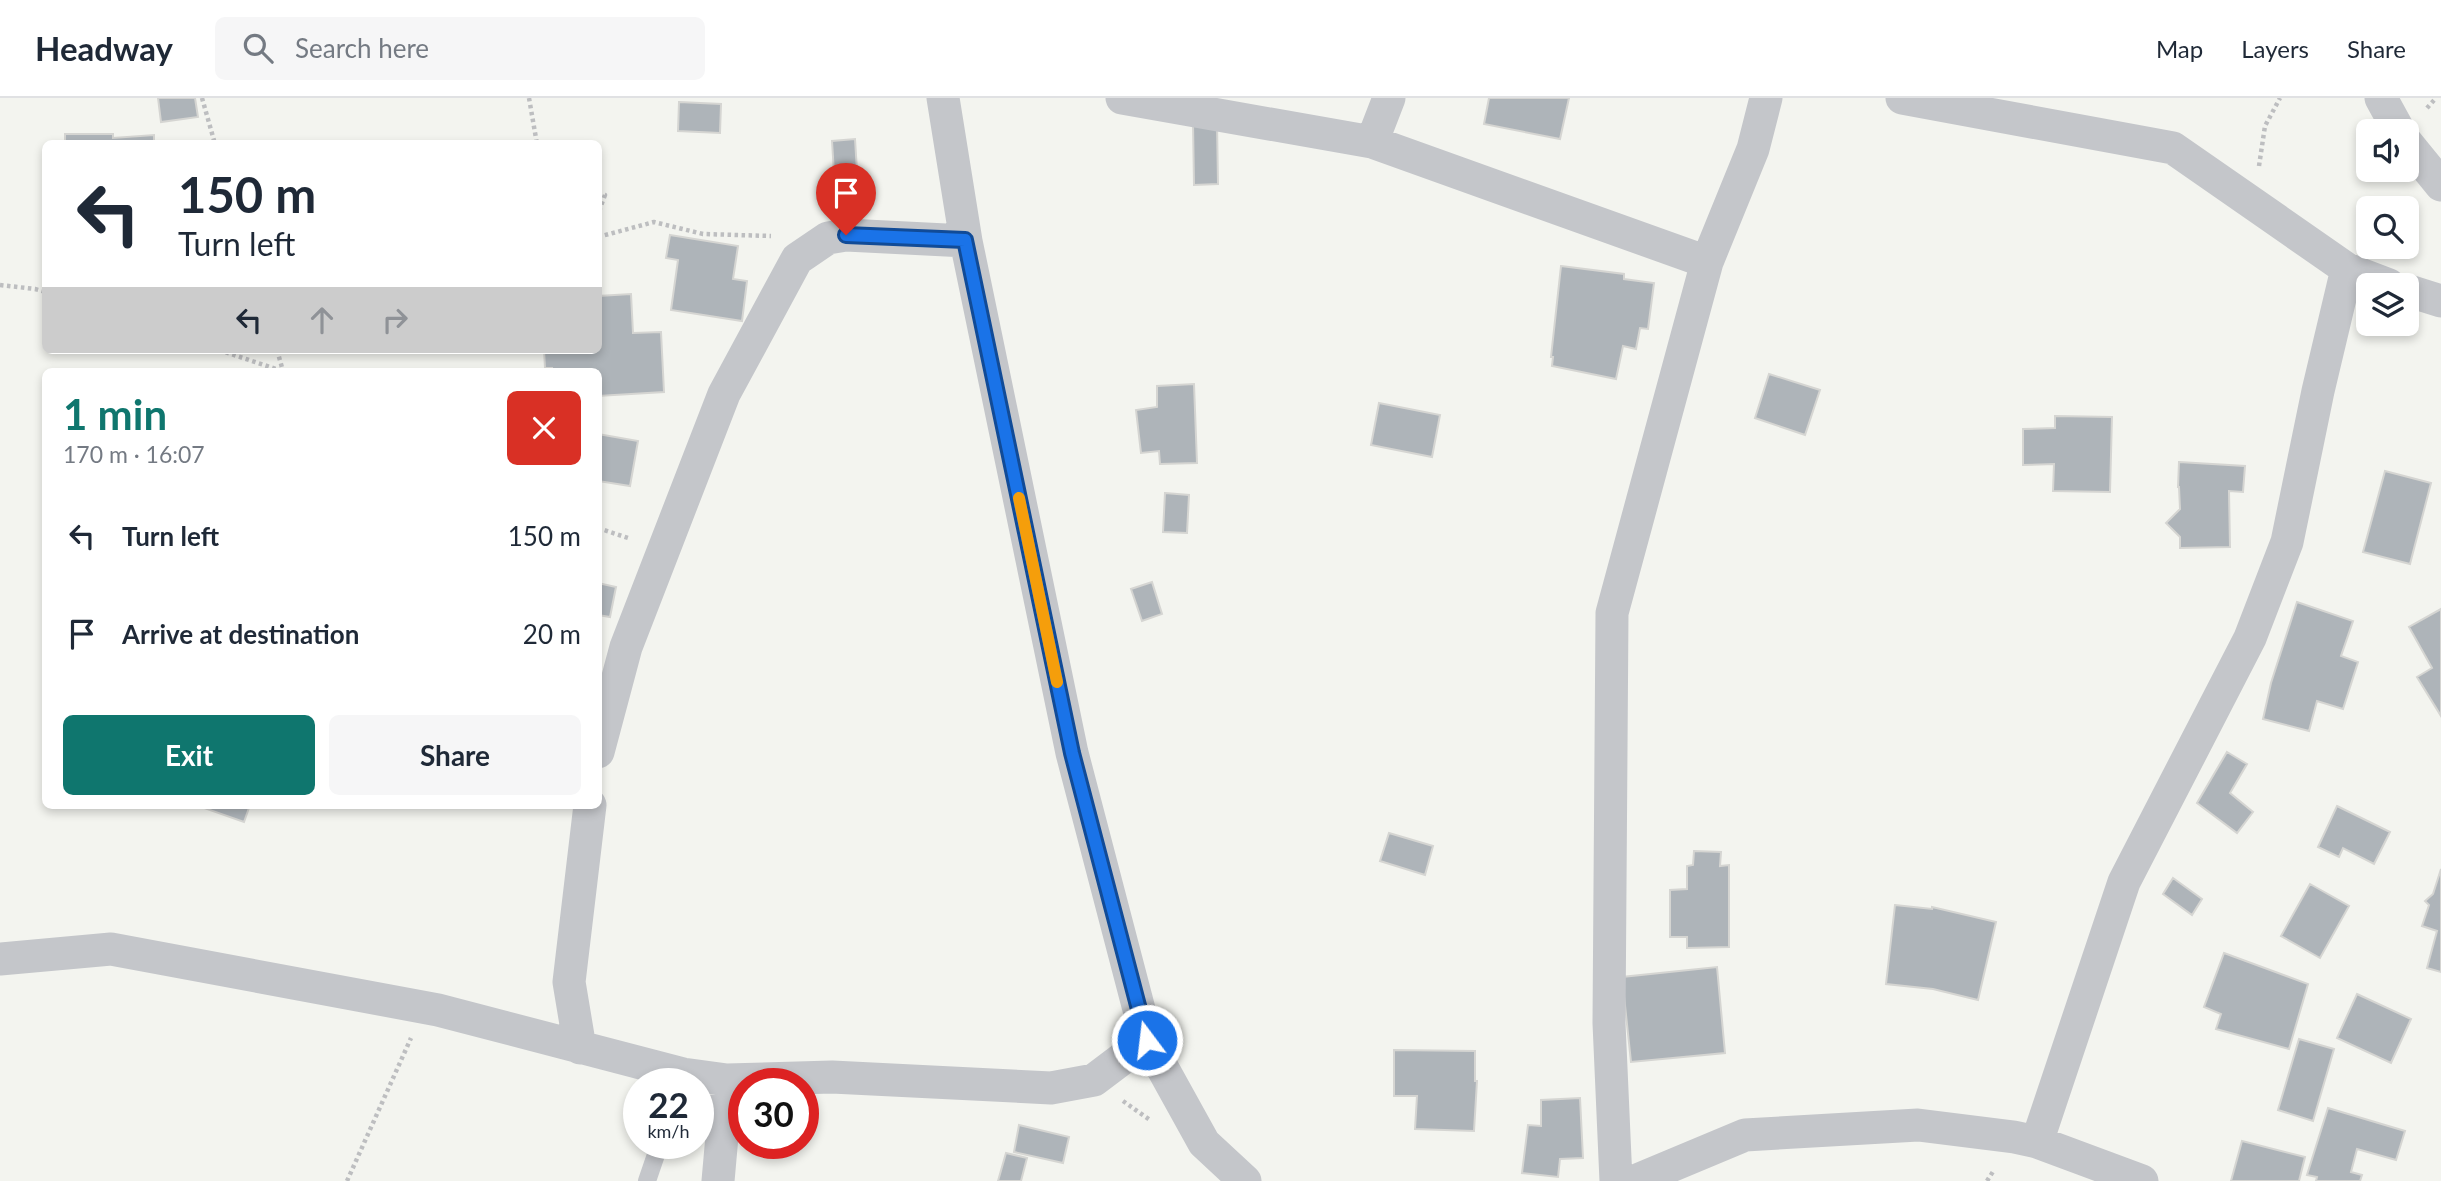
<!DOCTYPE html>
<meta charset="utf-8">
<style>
:root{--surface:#fff;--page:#f6f6f7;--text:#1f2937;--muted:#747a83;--line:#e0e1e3;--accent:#0f766e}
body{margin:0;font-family:Lato,sans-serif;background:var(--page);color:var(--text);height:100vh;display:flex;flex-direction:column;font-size:26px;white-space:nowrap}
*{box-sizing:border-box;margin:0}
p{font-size:23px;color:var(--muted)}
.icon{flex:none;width:38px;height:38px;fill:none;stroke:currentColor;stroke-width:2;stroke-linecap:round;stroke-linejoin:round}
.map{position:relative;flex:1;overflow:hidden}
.sheet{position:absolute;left:42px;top:270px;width:560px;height:441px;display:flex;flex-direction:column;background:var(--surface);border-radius:10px;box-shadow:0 4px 10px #0003}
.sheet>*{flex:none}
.banner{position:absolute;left:42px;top:42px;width:560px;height:214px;border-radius:10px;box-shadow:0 4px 10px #0003;background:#fff;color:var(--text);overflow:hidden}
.buttons{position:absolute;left:2356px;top:21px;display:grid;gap:14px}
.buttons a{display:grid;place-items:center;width:63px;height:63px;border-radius:10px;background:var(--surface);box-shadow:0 4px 10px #0003;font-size:35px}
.speed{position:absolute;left:623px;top:970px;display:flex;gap:14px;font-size:35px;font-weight:700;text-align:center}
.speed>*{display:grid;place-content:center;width:91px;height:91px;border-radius:50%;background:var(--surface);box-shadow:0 4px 10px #0003;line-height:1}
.speed small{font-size:18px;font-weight:400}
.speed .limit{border:10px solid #d22;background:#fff;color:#111}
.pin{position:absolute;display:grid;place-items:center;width:60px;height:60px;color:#fff;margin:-72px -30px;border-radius:50% 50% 50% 0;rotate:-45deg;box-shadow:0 0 7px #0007}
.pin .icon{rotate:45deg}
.me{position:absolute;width:77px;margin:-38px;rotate:345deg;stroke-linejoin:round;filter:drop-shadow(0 0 5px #0008)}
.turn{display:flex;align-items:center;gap:24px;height:147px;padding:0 21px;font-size:32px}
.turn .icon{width:91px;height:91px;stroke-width:2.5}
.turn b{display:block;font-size:49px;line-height:60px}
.lanes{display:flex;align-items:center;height:66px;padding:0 21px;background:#0003;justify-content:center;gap:35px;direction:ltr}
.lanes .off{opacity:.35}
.round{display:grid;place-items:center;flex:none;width:74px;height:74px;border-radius:10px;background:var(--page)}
.headline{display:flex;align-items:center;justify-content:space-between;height:119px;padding:0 21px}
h1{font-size:42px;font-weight:700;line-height:52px;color:var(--accent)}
.cta{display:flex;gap:14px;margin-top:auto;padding:14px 21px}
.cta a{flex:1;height:80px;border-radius:10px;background:var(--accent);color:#fff;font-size:28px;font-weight:700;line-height:80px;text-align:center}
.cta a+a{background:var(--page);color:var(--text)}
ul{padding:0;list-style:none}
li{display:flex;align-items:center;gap:21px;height:98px;padding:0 21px}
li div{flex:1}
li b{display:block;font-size:26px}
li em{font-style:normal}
header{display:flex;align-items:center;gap:42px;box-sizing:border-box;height:98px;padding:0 35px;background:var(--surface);border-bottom:2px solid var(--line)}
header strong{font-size:33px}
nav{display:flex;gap:38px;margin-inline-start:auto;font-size:24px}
.search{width:490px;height:63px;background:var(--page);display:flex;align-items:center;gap:18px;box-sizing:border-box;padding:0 24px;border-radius:10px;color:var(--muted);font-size:26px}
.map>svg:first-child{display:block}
.building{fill:#aeb4b9;stroke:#d5d5d2;stroke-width:2}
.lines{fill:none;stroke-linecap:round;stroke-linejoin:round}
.path{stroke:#bdbec0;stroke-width:4.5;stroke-dasharray:3.5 3.5;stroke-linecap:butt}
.lane{stroke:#c4c6ca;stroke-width:18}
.street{stroke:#c4c6ca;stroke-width:33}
.route-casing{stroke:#114b97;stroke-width:18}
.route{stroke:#1a73e8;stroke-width:12}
.slow{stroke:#f59e0b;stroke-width:12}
</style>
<header>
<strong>Headway</strong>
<div class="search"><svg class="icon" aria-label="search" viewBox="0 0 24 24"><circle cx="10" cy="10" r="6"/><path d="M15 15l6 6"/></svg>Search here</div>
<nav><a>Map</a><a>Layers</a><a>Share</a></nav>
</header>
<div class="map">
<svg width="2441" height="1083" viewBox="0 0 2441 1083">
<rect width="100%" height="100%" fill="#f3f4ef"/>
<path class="building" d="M158 0H195L198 19 161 24Z
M1489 0H1569L1560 41 1484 26Z
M679 4 721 6 720 35 678 33Z
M1193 25H1217L1218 86 1194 87Z
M65 36H113V40L154 37V46H65Z
M855 41 857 73 834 75 832 43Z
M670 137 738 148 733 181 747 183 742 223 671 212 678 162 666 160Z
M1561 168 1624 176V181L1654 185 1648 231 1640 230 1636 251 1623 248 1616 281 1552 268 1553 259H1551Z
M631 196 633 235 661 234 664 294 598 298V273H552V270H545L544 252H598V198Z
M1769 276 1820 292 1805 337 1755 320Z
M1194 286 1197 365 1160 366 1159 353 1141 355 1136 312 1157 309V288Z
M1379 305 1440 317 1432 359 1371 347Z
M2055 318 2112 319 2110 394 2053 393 2054 366 2023 367V331L2055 330Z
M598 336 638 343 630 388 598 383Z
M2179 364 2245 368 2243 394 2229 393 2230 449 2180 450V439L2166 425 2180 411 2179 389H2178Z
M2385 373 2431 385 2410 466 2363 454Z
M1165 395 1189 397 1187 435 1163 434Z
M1152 484 1162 516 1142 523 1131 491Z
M598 485 616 489 610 519 598 517Z
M2297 504 2353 523 2341 558 2358 564 2343 611 2317 603 2309 633 2263 621 2271 585Z
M2441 511V618L2417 579 2432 570 2409 529Z
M2227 654 2247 666 2230 695 2253 714 2237 735 2197 705Z
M205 707H250L244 724 204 710Z
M2337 708 2390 734 2374 766 2343 750 2339 759 2318 749Z
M1389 735 1433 748 1425 777 1380 763Z
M1694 753 1721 754 1720 768 1729 767V849L1687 850V839H1670V792L1687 791V768L1693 767Z
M2441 771V874L2427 870 2437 833 2422 828 2429 807 2425 803 2433 796Z
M2173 780 2202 801 2192 817 2163 796Z
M2310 786 2349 808 2320 860 2281 838Z
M1895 807 1932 811V809L1996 824 1978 902 1933 891 1886 886Z
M2224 855 2308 886 2289 951 2216 931 2221 916 2204 909Z
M1717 869 1725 955 1631 964 1622 879Z
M2357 896 2411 921 2391 965 2337 940Z
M2299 941 2334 951 2313 1023 2278 1012Z
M1394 952 1475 953V983H1477L1474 1033 1415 1031 1417 998H1394Z
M1580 1000 1583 1060 1560 1061 1558 1079 1522 1075 1528 1027 1541 1028V1002Z
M2328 1010 2405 1033 2396 1062 2357 1051 2351 1074 2362 1077 2360 1083H2316L2317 1079 2307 1077Z
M1019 1027 1069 1039 1063 1065 1014 1054Z
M2242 1043 2305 1059 2299 1083H2231Z
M1006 1055 1027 1060 1021 1083H998Z"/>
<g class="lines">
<path class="path" d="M202 0 215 46
M529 0 537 46
M2427 10 2436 0
M2259 68 2265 28 2280 0
M598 95 605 97 598 116
M598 139 654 124 703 136 771 138
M0 187 35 191 46 194
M219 252 282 273
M277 252 283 273
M598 430 631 441
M1123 1003 1150 1022
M347 1083 411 940
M1987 1083 1994 1072"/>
<path class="lane" d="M647 1083 660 1045"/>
<path class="street" d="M943 0 966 143 1072 655 1147 942 1204 1045 1245 1083
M1122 0 1372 44 1707 164
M1902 0 2173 50 2347 171 2389 187
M2381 0 2399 33
M1372 44 1389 0
M2406 44 2441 87
M2406 192 2441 203
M598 654 626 549 724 296 797 161 828 140 846 137 966 143
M0 861 111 851 438 912 683 976 727 982 832 979 1051 990 1094 982 1147 942
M580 950 569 884 590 707
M2037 1044 2124 784 2250 540 2287 444 2318 293 2347 171
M718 1083 727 982
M1616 1083 1609 925 1612 515 1707 164 1753 51 1766 0
M1635 1083 1745 1037 1918 1027 2014 1039 2037 1044 2142 1083"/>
</g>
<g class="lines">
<g class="route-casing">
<path id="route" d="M846 137 965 142 1072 655 1147 942"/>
</g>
<use href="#route" class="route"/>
<path class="slow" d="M1019 400 1057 584"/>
</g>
</svg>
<div class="buttons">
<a><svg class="icon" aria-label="sound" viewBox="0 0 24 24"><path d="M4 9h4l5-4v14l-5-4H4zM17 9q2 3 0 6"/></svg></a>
<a><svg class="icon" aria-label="search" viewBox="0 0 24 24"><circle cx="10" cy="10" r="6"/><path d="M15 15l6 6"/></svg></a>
<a><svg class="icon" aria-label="layers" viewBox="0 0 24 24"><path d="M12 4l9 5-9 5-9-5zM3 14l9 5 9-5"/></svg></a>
</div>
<div class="speed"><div>22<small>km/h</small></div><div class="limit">30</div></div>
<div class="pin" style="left:846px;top:137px;background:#d93025"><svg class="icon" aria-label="arrive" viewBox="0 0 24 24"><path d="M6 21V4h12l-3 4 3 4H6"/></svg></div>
<svg class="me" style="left:1147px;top:942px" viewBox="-20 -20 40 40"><circle r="17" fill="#1a73e8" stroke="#fff" stroke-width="3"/><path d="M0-11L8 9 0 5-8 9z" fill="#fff"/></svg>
<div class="banner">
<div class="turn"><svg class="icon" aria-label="left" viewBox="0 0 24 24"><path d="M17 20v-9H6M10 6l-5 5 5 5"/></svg><div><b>150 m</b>Turn left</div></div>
<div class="lanes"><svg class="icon" aria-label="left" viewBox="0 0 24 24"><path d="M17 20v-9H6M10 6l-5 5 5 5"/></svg><svg class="icon off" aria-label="ahead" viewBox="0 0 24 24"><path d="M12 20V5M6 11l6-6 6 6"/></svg><svg class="icon off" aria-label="right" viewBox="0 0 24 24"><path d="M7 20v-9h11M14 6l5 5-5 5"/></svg></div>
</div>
<section class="sheet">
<div class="headline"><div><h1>1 min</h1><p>170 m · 16:07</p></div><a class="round" style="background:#d93025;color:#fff"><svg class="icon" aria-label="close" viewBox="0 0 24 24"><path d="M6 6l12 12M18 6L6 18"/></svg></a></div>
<ul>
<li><svg class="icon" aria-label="left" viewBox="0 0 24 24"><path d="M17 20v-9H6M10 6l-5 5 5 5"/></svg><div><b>Turn left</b></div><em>150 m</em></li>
<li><svg class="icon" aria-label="arrive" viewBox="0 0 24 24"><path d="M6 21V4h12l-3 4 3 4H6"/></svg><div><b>Arrive at destination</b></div><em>20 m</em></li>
</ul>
<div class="cta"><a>Exit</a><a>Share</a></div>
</section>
</div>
